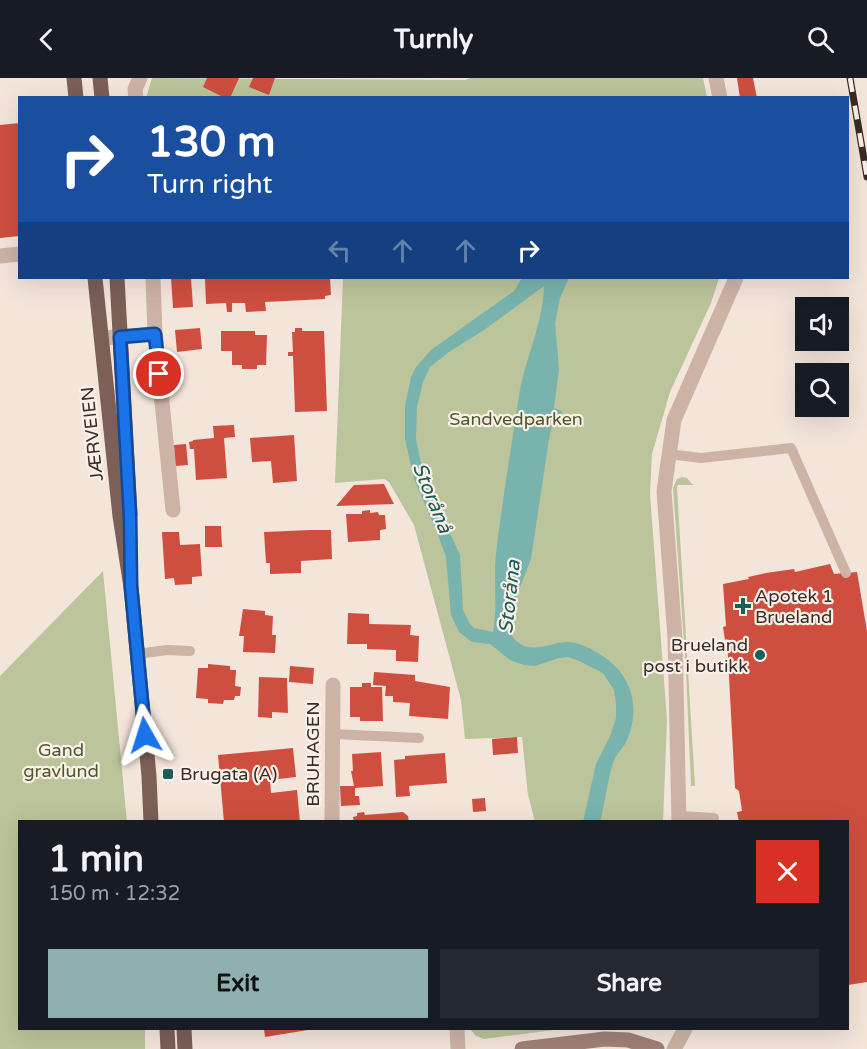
<!DOCTYPE html>
<meta charset="utf-8">
<style>
:root{--surface:#171b24;--page:#242831;--text:#f1f3f6;--muted:#9ea1a6;--accent:#90b0af}
body{margin:0;font-family:"Varela Round",sans-serif;background:var(--page);color:var(--text);height:100vh;display:flex;flex-direction:column;font-size:22px;white-space:nowrap}
*{box-sizing:border-box;margin:0}
p{font-size:20px;color:var(--muted)}
.icon{flex:none;width:33px;height:33px;fill:none;stroke:currentColor;stroke-width:2;stroke-linecap:round;stroke-linejoin:round}
.map{position:relative;flex:1;overflow:hidden}
.drawer{position:absolute;left:18px;top:742px;width:831px;height:210px;display:flex;flex-direction:column;background:var(--surface);border-radius:0px;box-shadow:0 6px 24px #0002}
.drawer>*{flex:none}
.guide{position:absolute;left:18px;top:18px;width:831px;height:183px;border-radius:0px;box-shadow:0 6px 24px #0002;background:#1a4fa0;color:#fff;overflow:hidden}
.controls{position:absolute;left:795px;top:219px;display:grid;gap:12px}
.controls a{display:grid;place-items:center;width:54px;height:54px;border-radius:0px;background:var(--surface);box-shadow:0 6px 24px #0002;font-size:30px}
.pin{position:absolute;display:grid;place-items:center;width:51px;height:51px;color:#fff;margin:-26px;border:3px solid #fff;border-radius:50%;box-shadow:0 2px 6px #0007}
.me{position:absolute;width:66px;margin:-33px;rotate:354deg;stroke-linejoin:round;filter:drop-shadow(0 0 4px #0008)}
.turn{display:flex;align-items:center;gap:21px;height:126px;padding:0 30px;font-size:27px}
.turn .icon{width:78px;height:78px;stroke-width:2.5}
.turn b{display:block;font-size:42px;line-height:51px}
.lanes{display:flex;align-items:center;height:57px;padding:0 30px;background:#0003;justify-content:center;gap:30px;direction:ltr}
.lanes .off{opacity:.35}
.round{display:grid;place-items:center;flex:none;width:63px;height:63px;border-radius:0px;background:var(--page)}
.summary{display:flex;align-items:center;justify-content:space-between;height:102px;padding:0 30px}
h1{font-size:36px;font-weight:700;line-height:45px}
.action{display:flex;gap:12px;margin-top:auto;padding:12px 30px}
.action a{flex:1;height:69px;border-radius:0px;background:var(--accent);color:#111;font-size:24px;font-weight:700;line-height:69px;text-align:center}
.action a+a{background:var(--page);color:var(--text)}
header{display:flex;justify-content:space-between;align-items:center;height:78px;padding:0 30px;background:var(--surface);font-size:27px;font-weight:700}
.map>svg:first-child{display:block}
.green{fill:#bbc49a}
.water{fill:#78b3ae;fill-rule:evenodd}
.building{fill:#ce4f3f}
.lines{fill:none;stroke-linecap:round;stroke-linejoin:round}
.lane{stroke:#cdb3a6;stroke-width:10}
.street{stroke:#cdb3a6;stroke-width:15}
.secondary{stroke:#a08177;stroke-width:15}
.primary{stroke:#7b5f58;stroke-width:15}
.rail-casing{stroke:#382b28;stroke-width:7}
.rail{stroke:#fbf0e8;stroke-width:4.5;stroke-dasharray:14;stroke-linecap:butt}
.route-casing{stroke:#114b97;stroke-width:15}
.route{stroke:#1a73e8;stroke-width:10}
.poi-dot{fill:#1a5d59;stroke:#fbf0e8;stroke-width:2}
.labels{text-anchor:middle;dominant-baseline:central;stroke-width:4.5;stroke-linejoin:round;paint-order:stroke}
.park-label{font-size:18px;fill:#4d582a;stroke:#fbf0e8}
.street-label{font-size:18px;fill:#382b28;stroke:#fbf0e8}
.poi-label{font-size:18px;fill:#382b28;stroke:#fbf0e8;text-anchor:start}
.water-label{font-size:20px;font-style:italic;fill:#1a5d59;stroke:#fbf0e8}
</style>
<header><svg class="icon" aria-label="back" viewBox="0 0 24 24"><path d="M15 5l-7 7 7 7"/></svg>Turnly<svg class="icon" aria-label="search" viewBox="0 0 24 24"><circle cx="10" cy="10" r="6"/><path d="M15 15l6 6"/></svg></header>
<div class="map">
<svg width="867" height="971" viewBox="0 0 867 971">
<rect width="100%" height="100%" fill="#f4e5db"/>
<path class="green" d="M152 0 465 2 470 0H703L707 19 146 20Z
M343 200H719L711 225 670 314 652 376 650 416 667 642 663 744H535L528 717 522 659 465 661 461 622 414 447 389 404 384 401 335 405Z
M682 399 687 400 693 407H678L677 409 695 708H691L686 593 673 410 677 401Z
M103 493 127 744H20V951H145V971H0V598Z
M470 951H561L484 961 476 958Z"/>
<path class="water" d="M522 200H569L560 220 555 245 559 292 554 330 562 333V344H556L552 348 549 361 531 481 517 517 513 538 512 558C528 579 546 565 567 564 579 564 592 571 601 577 633 597 642 632 625 666 621 672 615 678 613 685 607 704 605 725 600 744H583L596 686 611 656 616 640V625L614 612 603 595 577 582 568 579 559 580 535 588 524 587 510 582 490 566 472 564 459 554 451 537 446 479 437 454 414 401 405 361V327L411 299 416 289 431 272 514 213ZM544 208C543 246 525 281 519 318 511 371 502 424 496 476 493 502 498 528 493 554L474 550 470 546 463 532 460 477 424 399 416 361 417 329 423 304 430 289 449 274 484 252Z"/>
<path class="building" d="M207 0H239L230 20H225L203 9Z
M253 0H275L269 17 249 9Z
M737 0H753L757 20H740Z
M20 45V158L0 160V47Z
M171 200H191L193 229 173 230Z
M205 200H330L331 217 325 218V221L265 224 266 233 246 234 245 225H232V234H227L226 225 206 226Z
M200 250 202 271 177 274 175 252Z
M295 250H302V253H324L327 333 295 334 293 278H288V274H293L292 254H295Z
M221 253H255V257H267L266 287H257V291H242V287H232V273H221Z
M234 347 235 359 224 360 227 400 196 402 194 371H190L189 364 193 363V362L214 360 213 348Z
M294 357 297 403 273 405 271 383 252 384 250 360Z
M186 366 188 387 175 388 174 367Z
M384 406 394 426 336 428 354 407Z
M370 432V435L378 434 379 437H385L386 451 380 452V462L348 464 346 436H362V433Z
M205 448H221L222 469H205Z
M311 452H331L332 481 301 483V495L270 496V485H266L264 454Z
M162 454H179L180 467 200 466 202 498 192 499V506L175 507 174 500 165 501Z
M830 486 834 496 857 494 867 553V904L848 907V744H739L737 734 742 733 739 713 735 710 727 561 725 562 723 549 726 548 723 506 749 501 748 499 766 495 794 491 795 494Z
M243 531 265 533V537L273 538 272 557H276L275 575 243 574 244 558H239Z
M348 535 369 536V546L411 547 410 557 419 558 418 584 396 583V572L367 571V566H347Z
M208 586 230 588V592H236L235 608 241 609 240 618H235L234 622H224L223 626 208 625V621L196 620 198 590H208Z
M290 588 314 590 313 606 289 604Z
M374 594 415 597V603L450 609 448 641 409 638 410 625 393 624V618H385L386 608 373 607Z
M259 599 287 600 288 635 272 634V640L258 639Z
M362 605H371V609H382L383 643H360V639H350V609H362Z
M517 659 518 675 493 677 492 661Z
M293 670 296 699 270 702 271 715 297 712 300 744H224L218 677Z
M381 674 383 708 355 710V718H359L360 727 341 728 340 708H354L351 693H353L352 676Z
M445 675 447 705 409 708 410 718 396 719 394 682 405 681V678Z
M485 720 486 733 473 734 472 721Z
M364 734 365 737 403 734 408 738 409 744H354L353 739 357 738V735Z
M264 951H308V952L265 959Z"/>
<g class="lines">
<path class="lane" d="M668 376 701 380 791 370 846 495
M137 576 167 572 190 573
M333 656 419 660
M679 738 714 740"/>
<path class="street" d="M716 0 720 20
M136 20 135 11 140 0
M0 178 20 176
M153 200 155 256 173 432
M102 260 155 256
M332 744 333 607
M679 744 675 560 664 413 674 342 736 200
M457 951 458 971
M674 971 685 951"/>
<path class="secondary" d="M522 971 605 961 628 962 657 971"/>
<path class="primary" d="M74 0 76 20
M100 0 102 20
M95 200 120 438 131 509 149 698 151 744
M117 200 130 436
M167 951 168 971
M184 951 185 971"/>
<g class="rail-casing">
<path id="rail" d="M850 0 867 99"/>
</g>
<use href="#rail" class="rail"/>
</g>
<g class="lines">
<g class="route-casing">
<path id="route" d="M145 657 131 509 130 438 120 259 155 256 159 296"/>
</g>
<use href="#route" class="route"/>
</g>
<g class="poi-dot">
<path d="M740 519h6v6h6v6h-6v6h-6v-6h-6v-6h6z"/>
<circle cx="760" cy="577" r="6"/>
<rect x="162" y="690" width="12" height="12" rx="3"/>
</g>
<g class="labels">
<g class="park-label">
<text x="516" y="341">Sandvedparken</text>
<text x="61" y="672">Gand<tspan x="61" dy="21">gravlund</tspan></text>
</g>
<g class="street-label">
<text transform="translate(92 356) rotate(-96)">JÆRVEIEN</text>
<text transform="translate(313 676) rotate(-90)">BRUHAGEN</text>
</g>
<g class="poi-label">
<text x="755" y="518">Apotek 1<tspan x="755" dy="21">Brueland</tspan></text>
<text x="748" y="567" text-anchor="end">Brueland<tspan x="748" dy="21">post i butikk</tspan></text>
<text x="180" y="696">Brugata (A)</text>
</g>
<g class="water-label">
<text transform="translate(432 420) rotate(68)">Storånå</text>
<text transform="translate(510 519) rotate(-84)">Storåna</text>
</g>
</g>
</svg>
<div class="controls">
<a><svg class="icon" aria-label="sound" viewBox="0 0 24 24"><path d="M4 9h4l5-4v14l-5-4H4zM17 9q2 3 0 6"/></svg></a>
<a><svg class="icon" aria-label="search" viewBox="0 0 24 24"><circle cx="10" cy="10" r="6"/><path d="M15 15l6 6"/></svg></a>
</div>
<div class="pin" style="left:159px;top:296px;background:#d93025"><svg class="icon" aria-label="arrive" viewBox="0 0 24 24"><path d="M6 21V4h12l-3 4 3 4H6"/></svg></div>
<svg class="me" style="left:145px;top:657px" viewBox="-20 -20 40 40"><path d="M0-17L14 15 0 8-14 15z" fill="#1a73e8" stroke="#fff" stroke-width="4"/></svg>
<div class="guide">
<div class="turn"><svg class="icon" aria-label="right" viewBox="0 0 24 24"><path d="M7 20v-9h11M14 6l5 5-5 5"/></svg><div><b>130 m</b>Turn right</div></div>
<div class="lanes"><svg class="icon off" aria-label="left" viewBox="0 0 24 24"><path d="M17 20v-9H6M10 6l-5 5 5 5"/></svg><svg class="icon off" aria-label="ahead" viewBox="0 0 24 24"><path d="M12 20V5M6 11l6-6 6 6"/></svg><svg class="icon off" aria-label="ahead" viewBox="0 0 24 24"><path d="M12 20V5M6 11l6-6 6 6"/></svg><svg class="icon" aria-label="right" viewBox="0 0 24 24"><path d="M7 20v-9h11M14 6l5 5-5 5"/></svg></div>
</div>
<section class="drawer">
<div class="summary"><div><h1>1 min</h1><p>150 m · 12:32</p></div><a class="round" style="background:#d93025;color:#fff"><svg class="icon" aria-label="close" viewBox="0 0 24 24"><path d="M6 6l12 12M18 6L6 18"/></svg></a></div>
<div class="action"><a>Exit</a><a>Share</a></div>
</section>
</div>
